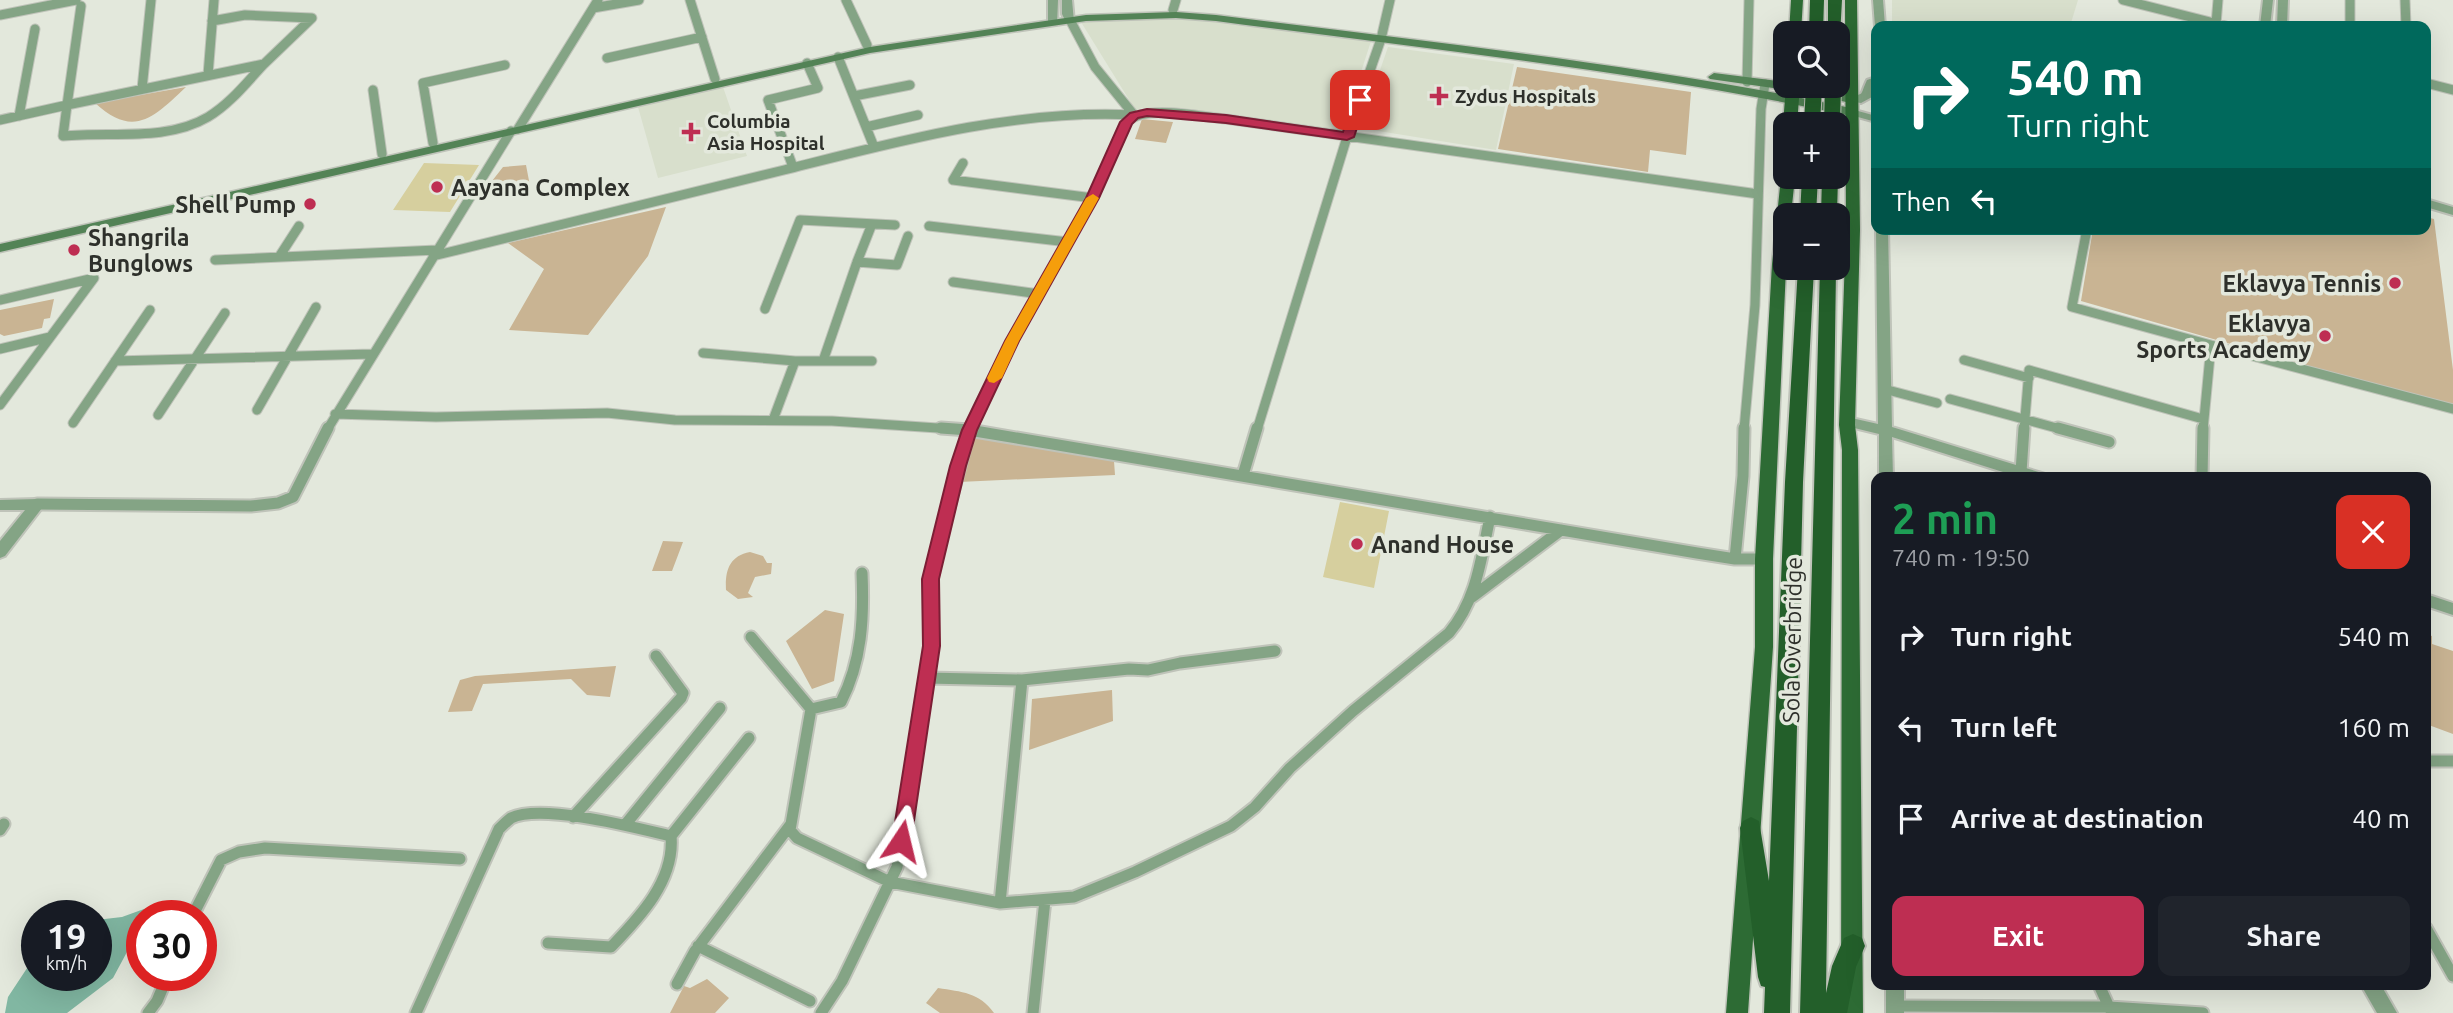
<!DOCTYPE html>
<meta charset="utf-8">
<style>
:root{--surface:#171b24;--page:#20242c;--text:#f1f3f6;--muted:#9ea1a6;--accent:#be2e52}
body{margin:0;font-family:Ubuntu,sans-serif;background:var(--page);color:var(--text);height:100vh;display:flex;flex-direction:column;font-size:26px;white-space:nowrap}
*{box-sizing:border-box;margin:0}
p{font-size:23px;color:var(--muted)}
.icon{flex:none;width:38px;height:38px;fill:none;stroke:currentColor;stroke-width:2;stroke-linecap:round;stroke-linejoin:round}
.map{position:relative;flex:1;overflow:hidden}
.panel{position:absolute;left:1871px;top:472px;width:560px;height:518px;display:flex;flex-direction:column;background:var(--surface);border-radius:14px;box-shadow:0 7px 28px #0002}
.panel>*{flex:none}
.hud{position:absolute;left:1871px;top:21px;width:560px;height:214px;border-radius:14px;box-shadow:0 7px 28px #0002;background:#00695c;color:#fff;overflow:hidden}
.fabs{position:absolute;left:1773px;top:21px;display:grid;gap:14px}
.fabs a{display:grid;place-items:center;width:77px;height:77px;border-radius:14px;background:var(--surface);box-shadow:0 7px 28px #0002;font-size:35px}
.speed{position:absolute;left:21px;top:900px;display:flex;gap:14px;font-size:35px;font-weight:700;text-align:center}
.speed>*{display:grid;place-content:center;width:91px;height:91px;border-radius:50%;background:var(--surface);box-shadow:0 7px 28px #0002;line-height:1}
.speed small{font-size:18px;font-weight:400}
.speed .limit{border:10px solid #d22;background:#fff;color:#111}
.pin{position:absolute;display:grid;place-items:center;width:60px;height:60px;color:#fff;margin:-30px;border-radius:14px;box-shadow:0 4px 10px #0006}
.me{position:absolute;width:77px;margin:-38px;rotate:10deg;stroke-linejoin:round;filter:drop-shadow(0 0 5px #0008)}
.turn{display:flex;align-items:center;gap:24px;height:147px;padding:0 21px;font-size:32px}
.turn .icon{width:91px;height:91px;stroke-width:2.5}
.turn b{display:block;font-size:49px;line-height:60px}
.then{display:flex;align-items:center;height:66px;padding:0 21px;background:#0003;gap:14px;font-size:26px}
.round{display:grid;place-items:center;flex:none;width:74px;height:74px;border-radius:14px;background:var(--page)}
.head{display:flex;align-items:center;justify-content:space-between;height:119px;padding:0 21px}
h1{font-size:42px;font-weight:700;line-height:52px;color:#1e9e55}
.cta{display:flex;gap:14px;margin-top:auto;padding:14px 21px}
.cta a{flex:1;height:80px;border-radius:14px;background:var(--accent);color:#fff;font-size:28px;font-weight:700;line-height:80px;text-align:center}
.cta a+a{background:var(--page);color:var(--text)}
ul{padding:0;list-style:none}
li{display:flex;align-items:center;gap:21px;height:91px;padding:0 21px}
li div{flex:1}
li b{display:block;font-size:26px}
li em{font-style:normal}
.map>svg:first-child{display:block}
.built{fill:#d8dfcc}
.green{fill:#c9b493}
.water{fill:#81b7a2}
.building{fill:#d6cf9e}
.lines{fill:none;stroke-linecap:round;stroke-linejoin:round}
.minor-far1-casing{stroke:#bfc3b9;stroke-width:11}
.minor-casing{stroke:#bfc3b9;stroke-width:15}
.tertiary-casing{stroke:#bfc3b9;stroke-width:4}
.secondary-casing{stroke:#bfc3b9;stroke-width:3}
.primary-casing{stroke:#bfc3b9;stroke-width:3}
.trunk-casing{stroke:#bfc3b9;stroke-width:4}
.minor-far1{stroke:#84a485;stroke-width:9}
.minor{stroke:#84a485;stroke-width:11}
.tertiary{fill:#84a485;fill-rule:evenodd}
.secondary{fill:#538356;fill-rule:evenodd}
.primary{fill:#2d6b34;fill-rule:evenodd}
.trunk{fill:#235f2a;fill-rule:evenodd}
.trunk-bridge-casing{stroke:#bfc3b9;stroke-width:18;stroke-linecap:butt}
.trunk-bridge{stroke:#235f2a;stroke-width:16}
.route{fill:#be2e52;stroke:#7c1e35;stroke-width:2}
.slow{fill:#f59e0b}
.poi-dot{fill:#be2e52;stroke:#e3e8dc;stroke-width:2.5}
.labels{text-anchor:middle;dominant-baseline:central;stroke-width:7;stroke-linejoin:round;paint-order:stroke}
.far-poi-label{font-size:19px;font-weight:bold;fill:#2e302b;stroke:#e3e8dc;text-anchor:start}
.poi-label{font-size:23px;font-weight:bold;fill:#2e302b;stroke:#e3e8dc;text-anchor:start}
.street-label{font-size:23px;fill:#2e302b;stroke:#e3e8dc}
</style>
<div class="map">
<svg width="2453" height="1013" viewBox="0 0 2453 1013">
<rect width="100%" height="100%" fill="#e3e8dc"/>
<path class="built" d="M1892 0H2078L2070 26H1892Z
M1177 17 1371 41 1342 131 1235 116 1142 108 1136 111 1081 22Z
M1388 47 1514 64 1496 150 1360 128Z
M723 87 747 156 658 178 638 107Z"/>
<path class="green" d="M1517 67 1691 92 1686 155 1650 150 1648 172 1498 149Z
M186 87C154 117 134 139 95 103Z
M1142 119 1173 122 1166 143 1135 139Z
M526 165 530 186 480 199 494 186 492 181 503 167Z
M666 207 648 256 588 335 509 330 544 269 508 243Z
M2426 217 2434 219 2453 370V408L2081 301 2093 229H2426Z
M54 299 50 318 44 319 42 328 4 336 0 334V310Z
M971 436 1114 461 1115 475 959 482Z
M663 541 683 542 672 571H652Z
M750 552 763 556 767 563H772L771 574 755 577 748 593 753 597 738 599 726 590C725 571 729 556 750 552Z
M825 610 844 614 834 681 812 689 786 641Z
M2426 634 2432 636V644L2453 651V734L2426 724Z
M616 666 610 697 587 695 571 679 483 684 472 711 448 712 460 680 475 676Z
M1112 690 1113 721 1029 750 1032 699Z
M707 979 729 998 715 1013H670L684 986 690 988Z
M938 988C962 992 979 992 994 1013H940L926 1003Z"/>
<path class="water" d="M155 905 148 915H142V924L113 978 67 1013H5L8 997 37 953V975H96V920L122 917Z"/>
<path class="building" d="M424 163 479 165 450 212 393 210Z
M1340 502 1389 511 1374 588 1323 577Z"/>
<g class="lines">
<g class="minor-far1-casing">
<path id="minor-far1" d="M690 0 715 79
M846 0 867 45
M2123 0 2226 26
M2350 0V26
M2405 0 2406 26
M593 8 639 0
M1173 10 1176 0
M0 15 76 0
M1070 20 1095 67 1134 115
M212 21 245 15 312 18 264 64
M2216 24 2218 0
M838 57 874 147
M607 58 702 37
M264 64C247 82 230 104 208 117 166 142 110 131 63 136L67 105Z
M208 75 214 0
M1747 82 1749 0
M2426 83 2453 90
M142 89 151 0
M373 90 382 154
M854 96 910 85
M67 105 81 6
M19 116 35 29
M0 120 67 105
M866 127 918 115
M518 129 598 0
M433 143 423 83 505 65
M963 163 953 180 1093 198
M793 167 768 100 818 88 807 63
M872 224 857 262 897 265 908 236
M929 226 1068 242
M2087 229 2072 307 2211 345 2203 430
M433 256C550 227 667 198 784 170 899 141 1015 109 1134 115
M279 257 299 226
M215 260 437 250
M953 282 1039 294
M0 300 94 278
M765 309 800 220 895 225
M2211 345 2453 409
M0 349 50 337
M703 353 795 361 773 420
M1964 360 2029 378
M115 361 372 354
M795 361H872
M823 361 857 262
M1884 389 1937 403
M1950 399 2064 430
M0 405 94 278
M257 410 316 307
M335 414 436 417 607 413 675 420 832 421 968 430
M158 415 225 313
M73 423 150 310
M327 430 511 131
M969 430 1012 341 1093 198 1127 122C1145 104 1201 117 1226 119L1758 194
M1257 430 1347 137 1381 39 1390 0
M1744 430 1755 305 1761 109 1765 84
M2024 430 2029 370 2203 419"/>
</g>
<g class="minor-casing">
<path id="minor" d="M941 428 969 430 1697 553 1735 559H1764
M2058 428 2109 442
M2021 472 2024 428
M1243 475 1257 428
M2202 478 2203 428
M37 504 251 506 278 503 293 497 328 428
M1735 559 1743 476 1744 428
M1472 597 1561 530
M751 637 811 709 790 830 797 838 890 882 1000 903 1074 897 1135 872 1231 826 1255 807 1290 768 1353 711 1449 633C1477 600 1481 558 1490 517
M927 678 1022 680 1129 669 1148 670 1180 663 1275 651
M811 709 841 702C862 661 864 618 862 573
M2426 761H2453
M573 817 681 698 683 693 656 656
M625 825 720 708
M0 830 4 824
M1000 903 1022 680
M193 915 221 860 239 852 265 848 460 859
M2426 928 2453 976
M548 943 611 947C640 917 675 880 671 836
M698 946 810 1001
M677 984 695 951 791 824
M2099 985 2109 1007 2203 1013
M1895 1006 2109 1007 2112 1013
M148 1013 157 1001 168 975
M416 1013 499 829C503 825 507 821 511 818 542 803 637 828 671 836L749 738
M821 1013 842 981 897 867 931 646 930 579 970 428
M1033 1013 1045 900"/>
</g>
<g class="tertiary-casing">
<path id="tertiary" d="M1048 0H1058L1057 24 1048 22Z
M1062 0H1072L1074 22 1065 20 1062 14Z
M1873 0H1883L1885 26H1875Z
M2263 0H2273L2270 26H2260Z
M2278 0H2288L2287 26H2277Z
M1876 77 1872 97 1861 103 1847 101V97C1866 93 1859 97 1867 80Z
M1851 109 1876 116V122L1847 114 1846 112Z
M2426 199 2453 207V215L2426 207Z
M1876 229H1888L1892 427 2045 474 2047 478H2022L1892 437 1893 478H1879V434L1842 425 1840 422 1842 419 1847 417 1878 424Z
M37 499 42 500 44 504 42 508 5 556 0 558V541L25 510H0V500Z
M2426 594 2453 603V615L2426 606Z
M1886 985H1904V1013H1886Z
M2361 985H2381L2397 1013H2377Z"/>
</g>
<g class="secondary-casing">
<path id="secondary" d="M1176 12 1216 15C1427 42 1643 64 1851 108L1857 112 1851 116C1643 71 1427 49 1216 21L1176 18 1086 21 870 53 0 252V244L870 47 1086 15Z
M1714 73 1785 82V86H1804L1855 96 1857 99 1851 103 1793 91 1710 79 1708 77Z"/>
</g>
<g class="primary-casing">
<path id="primary" d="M1791 0H1803L1801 33H1789Z
M1845 0H1857L1860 230 1855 425 1858 450 1863 1013H1841L1842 450 1839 425 1846 230Z
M1786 86H1800L1797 124H1785V127L1783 124Z
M1785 173V177H1795L1791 215H1785L1786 268 1773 559V647L1748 1013H1726L1755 647V559L1772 264 1781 177Z"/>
</g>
<g class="trunk-casing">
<path id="trunk" d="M1810 0H1824L1823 33H1809Z
M1828 0H1842L1840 36 1828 33Z
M1802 177H1818L1816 215H1800Z
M1822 177H1838L1837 215H1821Z
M1798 268H1814L1803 482 1790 1013H1764L1765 987 1761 986 1758 977 1740 828 1743 821 1751 817 1759 821 1769 881 1785 482Z
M1820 268H1836L1826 993 1832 966 1844 938 1853 934 1862 938 1865 946 1856 967 1847 1013H1800Z"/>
</g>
<use href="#minor-far1" class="minor-far1"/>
<use href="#minor" class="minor"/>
<use href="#tertiary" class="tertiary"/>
<use href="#secondary" class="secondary"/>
<use href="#primary" class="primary"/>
<use href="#trunk" class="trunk"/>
<g class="trunk-bridge-casing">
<path id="trunk-bridge" d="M1812 124 1814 86
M1832 124 1833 86"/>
</g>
<use href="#trunk-bridge" class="trunk-bridge"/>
</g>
<path class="route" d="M1360 96 1366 100 1354 137 1347 140 1226 123 1147 116 1138 118 1132 124 1099 198 1019 341 977 430 966 466 939 579 940 646 911 841 908 847 901 850 894 847 892 841 923 646 922 579 950 466 962 430 1005 341 1086 198 1120 122 1130 113 1147 109 1226 115 1343 132 1354 100Z"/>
<path class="slow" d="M1093 194 1099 198 1019 341 1002 378 994 383 989 382 987 378 1005 341 1086 198Z"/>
<g class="poi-dot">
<path d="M1435.5 85.5h7v7h7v7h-7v7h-7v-7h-7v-7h7z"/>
<path d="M687.5 121.5h7v7h7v7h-7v7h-7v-7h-7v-7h7z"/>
<circle cx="437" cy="187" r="7"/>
<circle cx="310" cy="204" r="7"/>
<circle cx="74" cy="250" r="7"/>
<circle cx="2395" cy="283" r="7"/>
<circle cx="2325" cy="336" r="7"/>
<circle cx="1357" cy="544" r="7"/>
</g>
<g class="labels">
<g class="far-poi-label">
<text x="1455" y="96">Zydus Hospitals</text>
<text x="707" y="121">Columbia<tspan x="707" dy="22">Asia Hospital</tspan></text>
</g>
<g class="poi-label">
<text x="451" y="187">Aayana Complex</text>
<text x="296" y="204" text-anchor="end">Shell Pump</text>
<text x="88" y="237">Shangrila<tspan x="88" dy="26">Bunglows</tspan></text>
<text x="2381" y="283" text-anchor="end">Eklavya Tennis</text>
<text x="2311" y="323" text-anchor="end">Eklavya<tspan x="2311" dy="26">Sports Academy</tspan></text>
<text x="1371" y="544">Anand House</text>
</g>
<g class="street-label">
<text transform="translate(1792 640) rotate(-89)">Sola Overbridge</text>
</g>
</g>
</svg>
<div class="fabs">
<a><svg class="icon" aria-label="search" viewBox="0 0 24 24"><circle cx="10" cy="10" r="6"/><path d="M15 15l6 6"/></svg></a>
<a>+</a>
<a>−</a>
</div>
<div class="speed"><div>19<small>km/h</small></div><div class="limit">30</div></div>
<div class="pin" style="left:1360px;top:100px;background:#d93025"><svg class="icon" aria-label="arrive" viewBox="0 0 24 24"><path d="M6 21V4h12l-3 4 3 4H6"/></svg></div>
<svg class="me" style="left:901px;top:841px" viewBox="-20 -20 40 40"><path d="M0-17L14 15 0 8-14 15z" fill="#be2e52" stroke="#fff" stroke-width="4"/></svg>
<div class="hud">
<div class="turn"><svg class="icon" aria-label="right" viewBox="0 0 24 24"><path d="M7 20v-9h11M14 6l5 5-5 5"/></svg><div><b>540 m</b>Turn right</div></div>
<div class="then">Then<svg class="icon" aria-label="left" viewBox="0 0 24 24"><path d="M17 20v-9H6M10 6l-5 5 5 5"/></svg></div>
</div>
<section class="panel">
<div class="head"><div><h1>2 min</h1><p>740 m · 19:50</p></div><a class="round" style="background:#d93025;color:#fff"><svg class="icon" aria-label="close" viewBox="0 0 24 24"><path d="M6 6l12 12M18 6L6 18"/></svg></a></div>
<ul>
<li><svg class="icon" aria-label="right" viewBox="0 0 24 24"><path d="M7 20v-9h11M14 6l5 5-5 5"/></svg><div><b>Turn right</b></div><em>540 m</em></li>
<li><svg class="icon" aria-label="left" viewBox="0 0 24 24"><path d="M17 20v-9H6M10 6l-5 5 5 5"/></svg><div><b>Turn left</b></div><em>160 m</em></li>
<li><svg class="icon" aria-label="arrive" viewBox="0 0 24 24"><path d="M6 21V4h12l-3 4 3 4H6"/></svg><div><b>Arrive at destination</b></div><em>40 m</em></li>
</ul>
<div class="cta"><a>Exit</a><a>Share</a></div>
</section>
</div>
